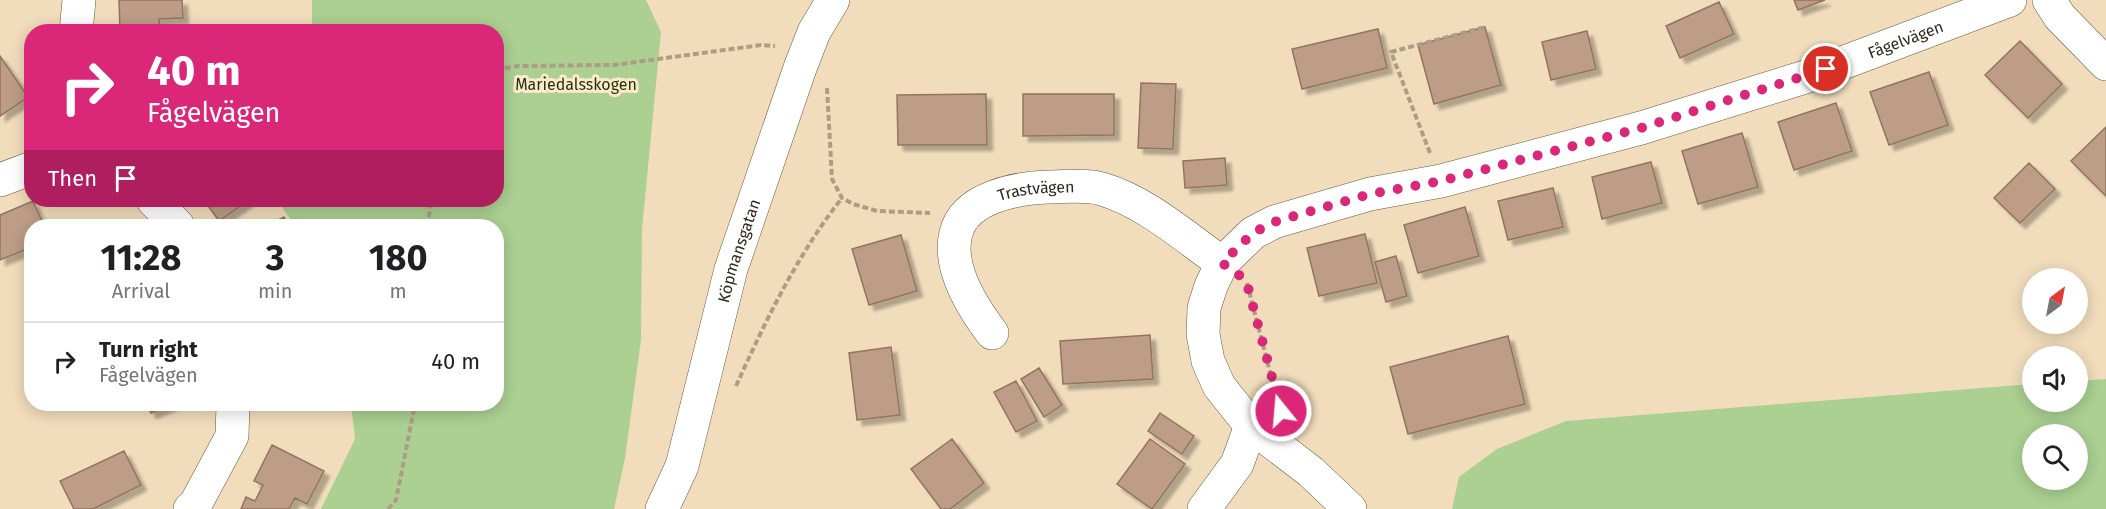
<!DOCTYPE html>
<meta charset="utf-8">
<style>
:root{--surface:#fff;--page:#f2f2f2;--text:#202124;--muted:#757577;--line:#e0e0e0}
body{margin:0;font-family:"Fira Sans",sans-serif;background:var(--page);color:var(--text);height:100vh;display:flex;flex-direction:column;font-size:22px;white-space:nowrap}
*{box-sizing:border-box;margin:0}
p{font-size:20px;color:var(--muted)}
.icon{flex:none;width:33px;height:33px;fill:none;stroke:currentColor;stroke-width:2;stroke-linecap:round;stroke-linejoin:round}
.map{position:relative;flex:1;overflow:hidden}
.panel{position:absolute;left:24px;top:219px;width:480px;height:192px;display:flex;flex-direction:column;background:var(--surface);border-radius:24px;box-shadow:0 3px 15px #0003}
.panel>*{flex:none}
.banner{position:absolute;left:24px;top:24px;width:480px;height:183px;border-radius:24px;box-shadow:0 3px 15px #0003;background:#db2777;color:#fff;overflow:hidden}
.needle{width:39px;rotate:32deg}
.buttons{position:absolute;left:2022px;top:268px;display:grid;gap:12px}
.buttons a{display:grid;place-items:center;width:66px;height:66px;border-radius:50%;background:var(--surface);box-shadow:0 3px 15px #0003;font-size:30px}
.pin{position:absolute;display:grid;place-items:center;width:51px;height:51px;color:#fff;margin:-26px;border:3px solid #fff;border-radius:50%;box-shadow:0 2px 6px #0007}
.me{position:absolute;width:66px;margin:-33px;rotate:343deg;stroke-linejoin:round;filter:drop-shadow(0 0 4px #0008)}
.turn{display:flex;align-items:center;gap:21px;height:126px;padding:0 24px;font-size:27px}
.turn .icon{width:78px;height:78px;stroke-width:2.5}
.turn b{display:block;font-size:42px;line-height:51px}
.then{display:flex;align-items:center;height:57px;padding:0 24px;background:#0003;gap:12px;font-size:22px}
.eta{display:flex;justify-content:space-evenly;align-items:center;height:102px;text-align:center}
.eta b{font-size:36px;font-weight:700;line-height:42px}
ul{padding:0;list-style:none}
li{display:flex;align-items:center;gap:18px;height:78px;padding:0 24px;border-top:2px solid var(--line)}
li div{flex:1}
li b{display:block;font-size:22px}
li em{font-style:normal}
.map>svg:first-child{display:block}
.green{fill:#abd092;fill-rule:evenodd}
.building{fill:#bd9d87;stroke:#93755f;stroke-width:1.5;filter:url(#shadow)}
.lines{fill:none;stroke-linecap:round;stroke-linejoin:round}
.minor-casing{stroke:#69583b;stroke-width:34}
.path{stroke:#ad9d83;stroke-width:4;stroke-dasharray:6 3;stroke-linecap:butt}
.minor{stroke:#fff;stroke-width:33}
.route{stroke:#db2777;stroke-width:10;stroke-dasharray:0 18}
.labels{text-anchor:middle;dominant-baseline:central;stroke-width:6;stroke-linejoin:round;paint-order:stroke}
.street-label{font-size:16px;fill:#30281c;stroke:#feeac9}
.park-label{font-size:16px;fill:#1f3111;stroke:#feeac9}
</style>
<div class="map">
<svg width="2106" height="509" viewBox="0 0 2106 509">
<defs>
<filter id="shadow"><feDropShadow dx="5.5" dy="5.5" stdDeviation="1.5" flood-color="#0004"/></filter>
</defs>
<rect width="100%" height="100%" fill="#f1ddbc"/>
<path class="green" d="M312 0H646L661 32 642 229 641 340 625 458 614 509H321L355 439 351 404H496V226H295L277 200H496V32L312 31Z
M2106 379V509H1452L1459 477 1497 449 1566 421 2032 384V402H2078V381ZM2032 435H2078V480H2032Z"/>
<path class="building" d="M119 0H182L183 18 159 19 160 32H120Z
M1794 0H1825L1798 10Z
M1719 2 1734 34 1680 58 1666 26Z
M1485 27 1501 85 1434 104 1418 45Z
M1378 29 1387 68 1302 89 1292 49Z
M1587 31 1596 69 1551 80 1542 42Z
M2020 41 2062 84 2028 118 1985 75Z
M0 56 28 97 0 116Z
M1929 72 1948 125 1889 145 1870 92Z
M1141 83 1176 84 1173 149 1138 148Z
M986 94 987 145H898L897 95Z
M1023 94H1114V135L1023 136Z
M1836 103 1852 151 1794 170 1778 122Z
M2106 127V196L2071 161Z
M1742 133 1758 187 1698 204 1682 151Z
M1225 158 1227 185 1185 188 1183 161Z
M1651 162 1662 203 1602 219 1592 177Z
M2029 163 2055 189 2020 223 1994 198Z
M1553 188 1563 227 1508 240 1498 201Z
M204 200H249L219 221Z
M33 201 44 226H32V247L0 260V215Z
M1465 207 1479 256 1418 273 1404 225Z
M284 217 289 226H267Z
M1365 234 1377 283 1319 296 1307 248Z
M901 235 917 291 869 305 852 249Z
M1396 256 1407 296 1386 302 1375 262Z
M1150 335 1153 379 1063 384 1060 341Z
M1508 336 1525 404 1408 434 1390 367Z
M891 347 900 415 857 420 849 353Z
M1039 368 1062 405 1044 417 1021 379Z
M1016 381 1037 421 1016 432 994 392Z
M147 404H173L151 413Z
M1160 413 1194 436 1182 454 1148 431Z
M952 439 984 483 950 509H941L911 469Z
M1150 439 1185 464 1152 509 1117 484Z
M272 445 324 471 307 504 295 498 289 509H241L246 497 255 501 263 485 254 481Z
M124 451 141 485 93 509H74L60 481Z"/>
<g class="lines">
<g class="minor-casing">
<g id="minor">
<path d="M2049 0 2060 17 2106 64"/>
<path d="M76 32 79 0"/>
<path d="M0 180 32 168"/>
<path d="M153 200 178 226"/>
<path id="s1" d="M992 333C973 308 947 267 956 233 965 197 1017 188 1048 187 1065 187 1086 184 1102 189 1146 202 1185 237 1222 263"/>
<path d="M190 509 195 505 232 436 233 404"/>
<path id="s2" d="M662 509 682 466 731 269 800 68 814 32 833 0"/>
<path d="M1204 509 1237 464 1251 426"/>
<path id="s3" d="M1350 509 1311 472 1251 426 1219 386 1208 361 1203 334 1204 308 1211 286 1222 263 1253 233 1274 222 1370 194 1441 181 1641 128 1805 77 2010 0"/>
</g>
</g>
<path class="path" d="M496 70 517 66 614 65 761 45 775 46
M827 88 832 179 842 198 853 204 877 211 930 213
M1430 153 1391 52 1485 27
M427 226 432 200
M1247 283 1279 407
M736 386C766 320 797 255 842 198
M388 509 396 500 415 404"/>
<use href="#minor" class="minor"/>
</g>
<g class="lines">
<path class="route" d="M1281 411 1246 280 1222 263 1253 233 1274 222 1370 194 1441 181 1641 128 1826 69"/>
</g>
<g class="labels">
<g class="street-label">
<text stroke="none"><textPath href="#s3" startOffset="1035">Fågelvägen</textPath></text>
<text stroke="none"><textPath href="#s1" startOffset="207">Trastvägen</textPath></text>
<text stroke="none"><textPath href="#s2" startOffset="270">Köpmansgatan</textPath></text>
</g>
<g class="park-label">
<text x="576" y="84">Mariedalsskogen</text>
</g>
</g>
</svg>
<div class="buttons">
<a><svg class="needle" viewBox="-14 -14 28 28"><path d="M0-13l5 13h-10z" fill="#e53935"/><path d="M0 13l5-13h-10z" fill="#757577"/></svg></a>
<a><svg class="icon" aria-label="sound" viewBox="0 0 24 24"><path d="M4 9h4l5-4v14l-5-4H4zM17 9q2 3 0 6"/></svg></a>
<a><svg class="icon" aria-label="search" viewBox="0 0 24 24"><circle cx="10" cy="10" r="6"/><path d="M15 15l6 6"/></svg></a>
</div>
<div class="pin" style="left:1826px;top:69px;background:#d93025"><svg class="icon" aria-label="arrive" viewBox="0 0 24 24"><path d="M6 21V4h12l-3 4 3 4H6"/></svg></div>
<svg class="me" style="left:1281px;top:411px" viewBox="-20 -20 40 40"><circle r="17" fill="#db2777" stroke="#fff" stroke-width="3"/><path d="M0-11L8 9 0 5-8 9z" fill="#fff"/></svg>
<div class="banner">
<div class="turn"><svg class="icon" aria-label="right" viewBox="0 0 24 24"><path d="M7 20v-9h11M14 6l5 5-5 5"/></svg><div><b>40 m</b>Fågelvägen</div></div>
<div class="then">Then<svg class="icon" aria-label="arrive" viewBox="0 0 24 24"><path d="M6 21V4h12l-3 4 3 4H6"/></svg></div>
</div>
<section class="panel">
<div class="eta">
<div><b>11:28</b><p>Arrival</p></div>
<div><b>3</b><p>min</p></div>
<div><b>180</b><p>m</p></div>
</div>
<ul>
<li><svg class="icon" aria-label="right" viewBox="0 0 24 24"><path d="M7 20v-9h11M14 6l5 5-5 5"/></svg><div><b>Turn right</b><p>Fågelvägen</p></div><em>40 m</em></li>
</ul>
</section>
</div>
